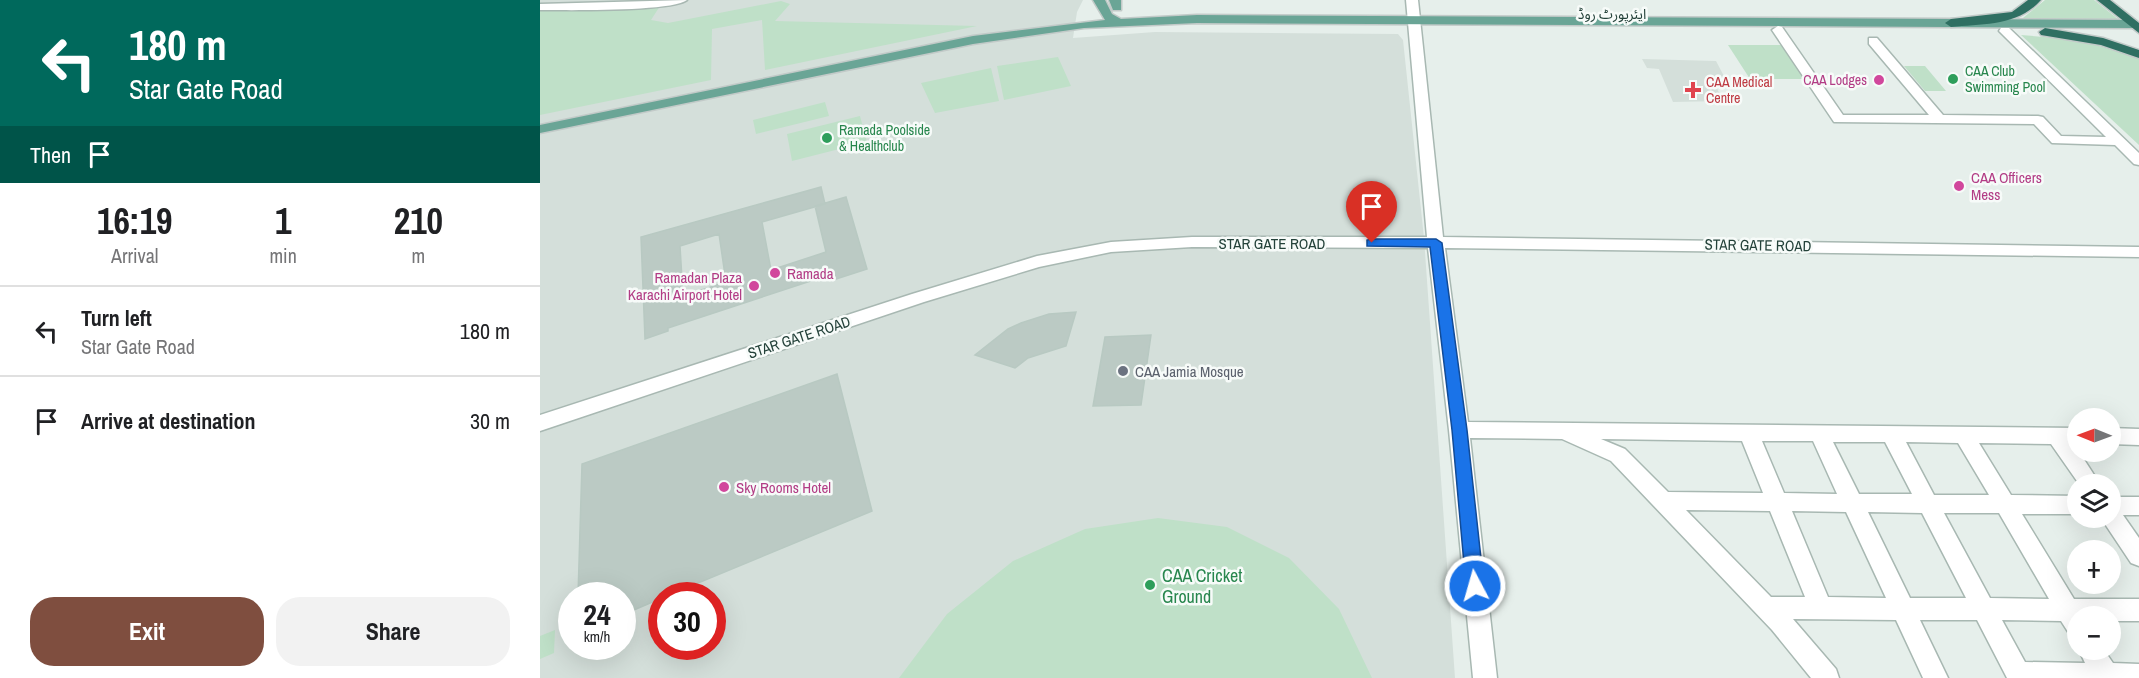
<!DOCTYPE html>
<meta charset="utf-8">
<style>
:root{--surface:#fff;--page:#f2f2f2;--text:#202124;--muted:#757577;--line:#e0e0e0;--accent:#7f4e3f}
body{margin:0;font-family:"Archivo Narrow","Noto Sans Arabic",sans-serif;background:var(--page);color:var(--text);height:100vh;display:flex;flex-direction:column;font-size:22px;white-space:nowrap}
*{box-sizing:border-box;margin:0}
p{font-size:20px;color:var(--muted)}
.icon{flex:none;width:33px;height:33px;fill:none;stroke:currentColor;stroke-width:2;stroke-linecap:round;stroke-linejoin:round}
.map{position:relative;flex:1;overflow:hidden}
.drawer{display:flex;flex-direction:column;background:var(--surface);width:540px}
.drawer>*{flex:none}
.hud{background:#00695c;color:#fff;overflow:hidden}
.needle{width:39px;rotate:271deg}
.buttons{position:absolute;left:1527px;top:408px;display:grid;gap:12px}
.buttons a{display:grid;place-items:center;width:54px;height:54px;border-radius:50%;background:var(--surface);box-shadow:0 6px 24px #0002;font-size:30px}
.speed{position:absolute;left:18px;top:582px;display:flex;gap:12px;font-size:30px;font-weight:700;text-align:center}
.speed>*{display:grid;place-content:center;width:78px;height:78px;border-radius:50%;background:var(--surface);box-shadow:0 6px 24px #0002;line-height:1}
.speed small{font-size:15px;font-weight:400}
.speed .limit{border:9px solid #d22;background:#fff;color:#111}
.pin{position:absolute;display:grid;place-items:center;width:51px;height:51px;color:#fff;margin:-62px -26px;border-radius:50% 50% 50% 0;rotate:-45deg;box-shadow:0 0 6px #0007}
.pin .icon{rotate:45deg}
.me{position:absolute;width:66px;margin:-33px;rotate:354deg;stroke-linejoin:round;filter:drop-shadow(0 0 4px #0008)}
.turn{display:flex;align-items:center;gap:21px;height:126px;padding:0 30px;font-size:27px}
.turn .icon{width:78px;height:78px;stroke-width:2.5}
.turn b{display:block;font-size:42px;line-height:51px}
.then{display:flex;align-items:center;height:57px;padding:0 30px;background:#0003;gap:12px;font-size:22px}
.eta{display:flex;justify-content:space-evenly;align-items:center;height:102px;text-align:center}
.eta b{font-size:36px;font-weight:700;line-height:42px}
.button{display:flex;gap:12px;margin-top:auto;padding:12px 30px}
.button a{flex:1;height:69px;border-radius:24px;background:var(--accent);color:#fff;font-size:24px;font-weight:700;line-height:69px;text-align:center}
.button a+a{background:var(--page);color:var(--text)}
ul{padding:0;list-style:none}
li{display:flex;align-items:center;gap:18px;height:90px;padding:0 30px;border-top:2px solid var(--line)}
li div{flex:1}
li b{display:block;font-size:22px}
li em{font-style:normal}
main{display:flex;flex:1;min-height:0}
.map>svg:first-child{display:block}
.built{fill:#d4dfda;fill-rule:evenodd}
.green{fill:#bfe0c8}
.building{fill:#bbcac4;stroke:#b8c9c2;stroke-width:1.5;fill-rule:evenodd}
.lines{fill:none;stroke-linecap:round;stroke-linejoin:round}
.minor-casing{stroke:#a8b8b2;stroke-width:3}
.major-casing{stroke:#c2cac8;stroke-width:3}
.highway-casing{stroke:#c2cac8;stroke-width:3}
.minor{fill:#fff;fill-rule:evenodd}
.major{fill:#6aa596;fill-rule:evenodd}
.highway{fill:#2f6f62;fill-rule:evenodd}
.route{fill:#1a73e8;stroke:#114b97;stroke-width:1.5}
.leisure-dot{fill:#2e9e5b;stroke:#f7fbf9;stroke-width:2}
.hotel-dot{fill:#d1479c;stroke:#f7fbf9;stroke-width:2}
.health-dot{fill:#e0444e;stroke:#f7fbf9;stroke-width:2}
.worship-dot{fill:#6b7280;stroke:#f7fbf9;stroke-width:2}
.labels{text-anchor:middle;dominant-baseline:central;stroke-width:5;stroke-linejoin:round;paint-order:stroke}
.far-street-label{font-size:14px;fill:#24423a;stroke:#f7fbf9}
.far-leisure-label{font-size:14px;fill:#27864d;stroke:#f7fbf9;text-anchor:start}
.far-hotel-label{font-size:14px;fill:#b23c85;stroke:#f7fbf9;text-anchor:end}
.far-health-label{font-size:14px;fill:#be3a42;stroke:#f7fbf9;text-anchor:start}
.hotel-label{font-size:15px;fill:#b23c85;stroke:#f7fbf9;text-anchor:start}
.street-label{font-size:15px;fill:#24423a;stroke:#f7fbf9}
.worship-label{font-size:15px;fill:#5b616d;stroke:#f7fbf9;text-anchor:start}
.near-leisure-label{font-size:18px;fill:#27864d;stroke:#f7fbf9;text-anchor:start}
</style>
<main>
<section class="drawer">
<div class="hud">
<div class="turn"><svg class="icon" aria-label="left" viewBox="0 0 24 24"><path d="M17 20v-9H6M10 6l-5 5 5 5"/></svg><div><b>180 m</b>Star Gate Road</div></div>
<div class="then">Then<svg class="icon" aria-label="arrive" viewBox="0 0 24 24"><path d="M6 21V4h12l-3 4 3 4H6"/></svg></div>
</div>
<div class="eta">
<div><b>16:19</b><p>Arrival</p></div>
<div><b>1</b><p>min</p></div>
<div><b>210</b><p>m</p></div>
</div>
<ul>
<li><svg class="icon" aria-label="left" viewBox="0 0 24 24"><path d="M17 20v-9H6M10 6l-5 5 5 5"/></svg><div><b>Turn left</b><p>Star Gate Road</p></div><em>180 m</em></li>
<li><svg class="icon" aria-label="arrive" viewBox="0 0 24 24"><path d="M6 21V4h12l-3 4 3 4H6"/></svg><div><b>Arrive at destination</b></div><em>30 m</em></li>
</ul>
<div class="button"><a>Exit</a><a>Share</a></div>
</section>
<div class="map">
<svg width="1599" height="678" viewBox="0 0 1599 678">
<rect width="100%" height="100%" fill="#e6efeb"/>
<path class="built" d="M0 0H543L537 12 533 38 615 32 858 34 863 40 884 238 915 678H0ZM32 596H82V646H32ZM122 596H172V646H122Z
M1102 59 1176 61 1186 80H1173L1183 101 1133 102 1119 69 1107 68Z"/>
<path class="green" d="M1505 0H1554L1578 19V22H1478Z
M241 1 250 4 235 21 437 26 225 70 222 20 172 29 171 80 0 115V8L120 6 111 20 128 23Z
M1481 35 1539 40 1599 58V145Z
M1188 45H1241L1265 79H1210Z
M518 57 531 86 464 100 457 66Z
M1364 66H1385L1406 91H1385Z
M451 68 459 101 395 113 381 83Z
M285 102 289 116 216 134 213 120Z
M320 116 327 142 252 161 247 134Z
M618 518 687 527 749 558 799 609 832 678H359L407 614 473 561 545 529Z
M15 630 14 653 0 659V636Z"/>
<path class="building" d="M281 187 285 204 222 222 231 270 286 252 275 206 306 197 327 269 293 280 292 274 128 328V331L105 339 101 237ZM179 234 186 282 143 296 140 246Z
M536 312 526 346 488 358 475 368 435 355 468 329 481 323 509 314Z
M611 335 601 405 553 406 565 337Z
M297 374 332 511 129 595 122 596V598L82 615V596H38L42 464Z"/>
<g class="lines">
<g class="minor-casing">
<path id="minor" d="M147 0C132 12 25 10 0 10V4Z
M866 0H878L903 237 1599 247V257L905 248 928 422 1538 428V444H1534L1560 484H1539L1511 444 1439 443 1471 495 1538 496V514H1482L1534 599H1599V621H1570V616H1538V638L1530 635 1521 621 1462 620 1485 662 1545 663 1539 650H1564L1573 663 1599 664V678H1467L1437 620H1380L1408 678H1383L1356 620 1253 619 1296 669 1299 678H1271L1232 630 1071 461 1022 439 930 438 957 678H933L909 430 888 248 652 247 571 252 499 267 384 302 0 431V415L372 294 497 256 571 242 652 237H887ZM1061 439 1202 441 1223 493 1128 492 1085 449ZM1222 441H1273L1297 494 1244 493ZM1293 442H1345L1372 494H1319ZM1366 442 1418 443 1449 495H1394ZM1146 510 1230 511 1265 597H1231ZM1252 511 1306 512 1346 598 1288 597ZM1328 512 1382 513 1426 598H1370ZM1404 513H1459L1509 599 1450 598Z
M1238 26 1242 27 1303 115H1389L1329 44V38H1337L1403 115 1498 116 1503 117 1521 136 1566 137 1459 31 1461 28H1469L1599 153V165L1594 164 1575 145 1512 143 1494 124 1294 122 1232 30Z
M1570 428 1599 429V445L1570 444Z
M1570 497H1599V515H1583L1599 538V566L1591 563 1561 518H1570Z"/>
</g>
<g class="major-casing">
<path id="major" d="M553 0H565L572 14 581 19 657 15 1593 20 1599 24 1593 28 657 23 544 28 433 44 0 133V125L433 36 565 20Z
M569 0H581V10H573Z"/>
</g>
<g class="highway-casing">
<path id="highway" d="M1488 0H1501C1478 26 1443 24 1411 27L1405 23 1411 19 1472 12Z
M1557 0H1570L1599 23V33Z
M1505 28 1563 38 1599 50V58L1561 45 1501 35 1499 32Z"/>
</g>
<use href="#minor" class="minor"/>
<use href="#major" class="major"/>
<use href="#highway" class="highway"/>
</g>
<path class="route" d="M832 239H896L902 243 927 430 944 586 941 592 935 594 929 592 926 586 912 430 890 247 827 246V240Z"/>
<g class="leisure-dot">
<circle cx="1413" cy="79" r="6"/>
<circle cx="287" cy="138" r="6"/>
<circle cx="610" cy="585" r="6"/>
</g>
<g class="hotel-dot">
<circle cx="1339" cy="80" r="6"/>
<circle cx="1419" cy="186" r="6"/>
<circle cx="235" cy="273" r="6"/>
<circle cx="214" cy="286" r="6"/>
<circle cx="184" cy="487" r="6"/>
</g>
<path class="health-dot" d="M1150 81h6v6h6v6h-6v6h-6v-6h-6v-6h6z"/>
<circle class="worship-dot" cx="583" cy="371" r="6"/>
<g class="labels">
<g class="far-street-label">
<text x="1072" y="14">ایئرپورٹ روڈ</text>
</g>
<g class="far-leisure-label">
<text x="1425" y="71">CAA Club<tspan x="1425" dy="16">Swimming Pool</tspan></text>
<text x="299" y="130">Ramada Poolside<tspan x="299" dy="16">&amp; Healthclub</tspan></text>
</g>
<g class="far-hotel-label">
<text x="1327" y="80">CAA Lodges</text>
</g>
<g class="far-health-label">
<text x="1166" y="82">CAA Medical<tspan x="1166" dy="16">Centre</tspan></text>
</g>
<g class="hotel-label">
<text x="1431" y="177">CAA Officers<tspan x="1431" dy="17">Mess</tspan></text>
<text x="247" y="273">Ramada</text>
<text x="202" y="277" text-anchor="end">Ramadan Plaza<tspan x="202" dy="17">Karachi Airport Hotel</tspan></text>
<text x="196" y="487">Sky Rooms Hotel</text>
</g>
<g class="street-label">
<text x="732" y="243">STAR GATE ROAD</text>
<text transform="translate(1218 245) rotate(1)">STAR GATE ROAD</text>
<text transform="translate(259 337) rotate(-18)">STAR GATE ROAD</text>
</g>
<g class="worship-label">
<text x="595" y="371">CAA Jamia Mosque</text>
</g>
<g class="near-leisure-label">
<text x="622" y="575">CAA Cricket<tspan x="622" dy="21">Ground</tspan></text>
</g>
</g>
</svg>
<div class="buttons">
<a><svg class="needle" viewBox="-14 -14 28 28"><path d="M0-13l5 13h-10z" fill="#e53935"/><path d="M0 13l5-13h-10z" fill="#757577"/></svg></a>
<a><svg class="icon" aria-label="layers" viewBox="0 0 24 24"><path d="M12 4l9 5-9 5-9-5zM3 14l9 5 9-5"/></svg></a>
<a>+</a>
<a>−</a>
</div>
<div class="speed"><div>24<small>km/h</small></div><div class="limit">30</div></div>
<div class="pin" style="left:832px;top:243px;background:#d93025"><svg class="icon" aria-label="arrive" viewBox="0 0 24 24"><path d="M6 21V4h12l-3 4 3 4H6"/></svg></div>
<svg class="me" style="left:935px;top:586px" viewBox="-20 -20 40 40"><circle r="17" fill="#1a73e8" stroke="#fff" stroke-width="3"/><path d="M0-11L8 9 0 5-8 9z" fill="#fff"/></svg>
</div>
</main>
